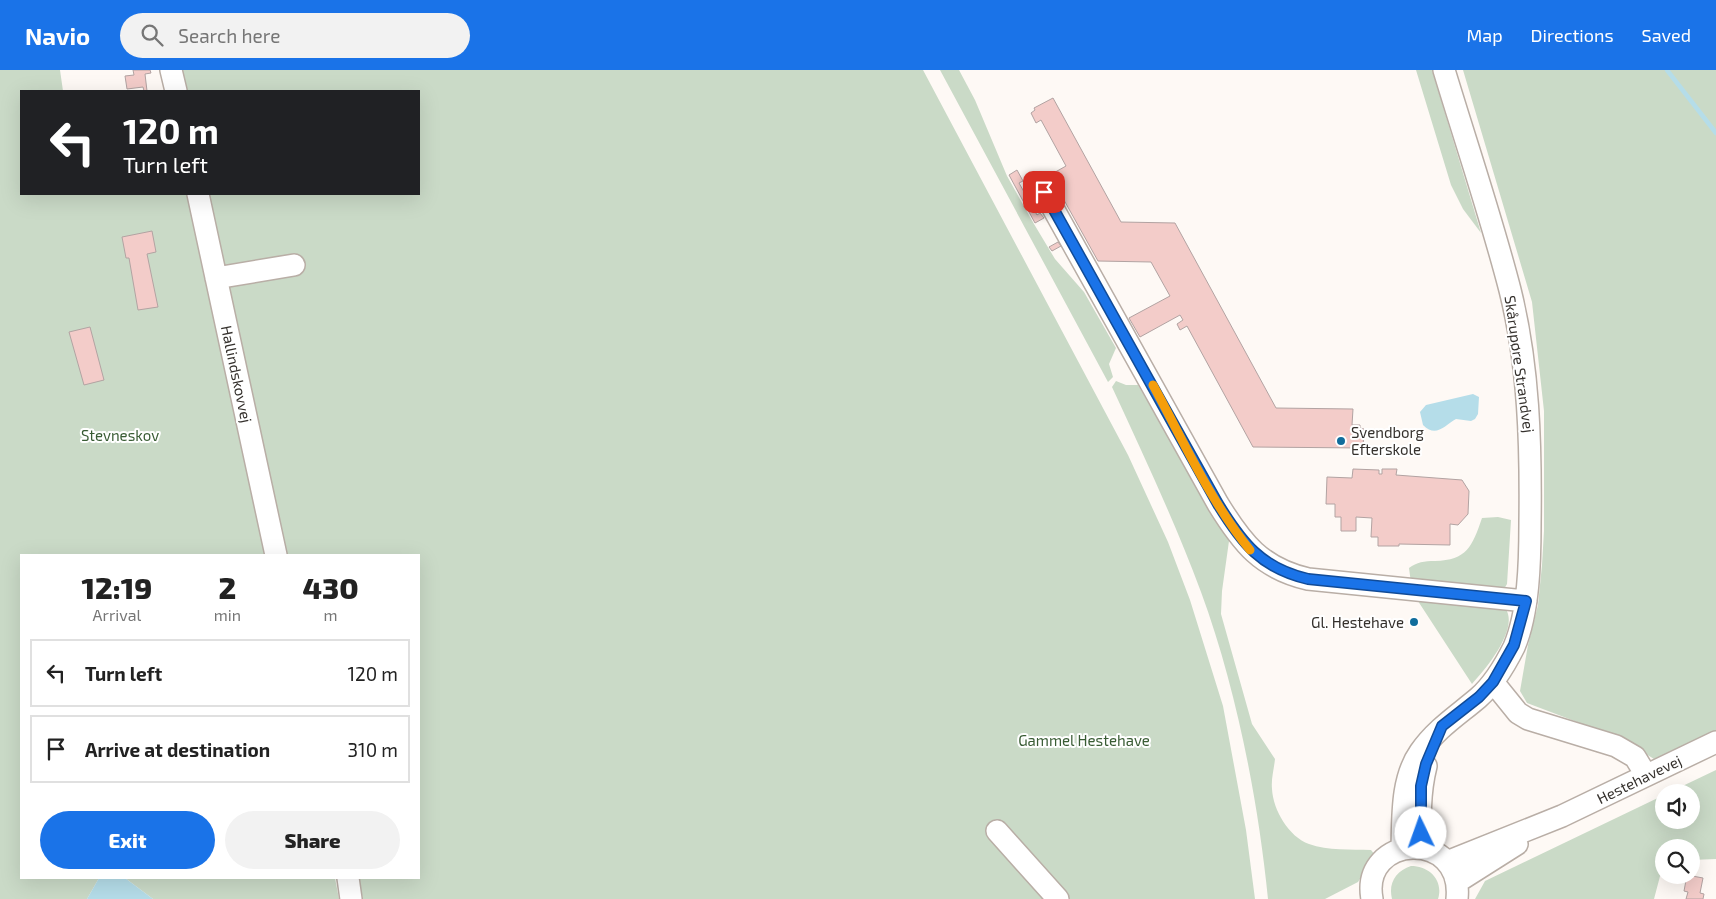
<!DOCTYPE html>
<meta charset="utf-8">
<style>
:root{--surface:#fff;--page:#f2f2f2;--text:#222;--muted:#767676;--line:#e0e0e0;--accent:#1a73e8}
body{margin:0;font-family:"Exo 2",sans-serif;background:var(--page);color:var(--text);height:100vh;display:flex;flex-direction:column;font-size:19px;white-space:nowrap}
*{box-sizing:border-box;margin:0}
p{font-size:16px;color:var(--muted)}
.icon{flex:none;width:28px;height:28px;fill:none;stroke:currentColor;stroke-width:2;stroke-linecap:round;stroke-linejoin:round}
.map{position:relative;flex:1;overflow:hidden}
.panel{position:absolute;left:20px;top:484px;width:400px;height:325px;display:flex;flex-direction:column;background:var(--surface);border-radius:0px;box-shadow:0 5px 20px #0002}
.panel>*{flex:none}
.top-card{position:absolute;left:20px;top:20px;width:400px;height:105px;border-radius:0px;box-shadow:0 5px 20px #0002;background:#202124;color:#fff;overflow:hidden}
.tools{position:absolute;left:1655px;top:714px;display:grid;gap:10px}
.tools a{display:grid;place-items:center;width:45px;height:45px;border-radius:50%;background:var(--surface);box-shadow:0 5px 20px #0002;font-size:25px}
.pin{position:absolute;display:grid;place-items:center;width:42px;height:42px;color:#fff;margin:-21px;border-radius:10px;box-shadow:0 2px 8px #0006}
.me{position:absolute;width:55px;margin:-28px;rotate:357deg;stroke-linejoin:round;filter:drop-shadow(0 0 4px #0008)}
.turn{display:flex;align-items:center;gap:18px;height:105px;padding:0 20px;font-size:22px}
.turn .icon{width:65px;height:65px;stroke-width:2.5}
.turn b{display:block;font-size:35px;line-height:42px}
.eta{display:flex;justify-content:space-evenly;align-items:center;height:85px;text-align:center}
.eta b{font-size:30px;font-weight:800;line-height:35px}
.button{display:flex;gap:10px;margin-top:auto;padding:10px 20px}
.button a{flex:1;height:58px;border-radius:30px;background:var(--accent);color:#fff;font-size:20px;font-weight:800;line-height:58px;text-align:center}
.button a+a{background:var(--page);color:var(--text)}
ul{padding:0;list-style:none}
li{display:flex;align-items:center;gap:15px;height:68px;margin:0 10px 8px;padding:0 10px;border:2px solid var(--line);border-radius:0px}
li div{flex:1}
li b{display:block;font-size:19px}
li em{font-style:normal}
header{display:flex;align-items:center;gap:30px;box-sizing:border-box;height:70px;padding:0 25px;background:var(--accent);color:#fff}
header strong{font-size:24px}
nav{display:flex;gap:28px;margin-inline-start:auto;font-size:18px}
.search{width:350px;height:45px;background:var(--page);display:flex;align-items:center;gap:12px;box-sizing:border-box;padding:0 18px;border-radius:28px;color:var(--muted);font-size:19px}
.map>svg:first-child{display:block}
.green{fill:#cadac7}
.water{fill:#b5dde9}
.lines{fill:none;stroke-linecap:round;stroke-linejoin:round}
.stream{stroke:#b5dde9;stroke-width:4.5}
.building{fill:#f3ccc9;stroke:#b2a3a2}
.minor-casing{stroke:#b9aea6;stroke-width:24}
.minor{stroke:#fff;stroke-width:21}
.route-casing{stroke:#114b97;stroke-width:12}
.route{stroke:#1a73e8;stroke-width:9}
.slow{stroke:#f59e0b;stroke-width:9}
.poi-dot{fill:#116d9c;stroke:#fff;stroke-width:2}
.labels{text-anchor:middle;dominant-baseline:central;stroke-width:4;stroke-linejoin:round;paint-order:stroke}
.street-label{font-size:15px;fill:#35312d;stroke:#fff}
.poi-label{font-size:15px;fill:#35312d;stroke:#fff;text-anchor:start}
.park-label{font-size:15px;fill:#395c34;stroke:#fff}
</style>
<header>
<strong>Navio</strong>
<div class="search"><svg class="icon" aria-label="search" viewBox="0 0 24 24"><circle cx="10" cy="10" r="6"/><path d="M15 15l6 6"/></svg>Search here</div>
<nav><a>Map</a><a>Directions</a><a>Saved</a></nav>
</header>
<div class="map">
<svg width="1716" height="829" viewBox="0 0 1716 829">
<rect width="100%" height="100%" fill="#fef9f5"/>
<path class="green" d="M0 0H60L63 21H21V124H192L267 485H21V808H99L87 829H0Z
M181 0H923L1128 385 1168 472 1190 530 1223 636 1246 760 1255 829H363L358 808H419V485H286L205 124H419V21H185Z
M940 0H959L975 30 1007 106 1034 154 1055 189 1084 222 1116 278 1109 294 1113 307 1108 312Z
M1416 0H1432L1481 163 1463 139 1451 115Z
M1463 0H1716V662L1654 689 1622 669 1527 633 1520 621 1528 575 1538 535 1542 495 1544 461V341L1532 232Z
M1116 311 1126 315H1138L1229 471 1222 521 1221 544 1252 654 1275 689C1274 699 1271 709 1272 719 1273 740 1289 767 1309 774 1328 781 1351 779 1371 780L1375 785 1358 812 1325 829H1268C1258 729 1236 617 1201 522 1175 452 1143 384 1112 317Z
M1498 447 1511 450 1507 514 1504 519 1411 513 1409 498C1417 492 1424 491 1435 491 1467 490 1472 477 1482 448Z
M1416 528 1503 533C1504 536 1507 540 1508 544 1514 565 1485 600 1472 614Z
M1716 700V789L1691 790V778H1664V791L1654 829H1475L1485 811 1664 725V750H1691V722H1670Z
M1411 796C1429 796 1444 810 1438 829H1392C1388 813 1396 801 1411 796Z
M125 808H335L339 829H153Z"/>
<path class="water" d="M1473 324 1479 327 1478 344 1475 349 1471 351 1456 349C1444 356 1436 368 1423 355L1420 342 1426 335Z
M99 808H125L153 829H87Z"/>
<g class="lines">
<path class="stream" d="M1667 0 1716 63"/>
</g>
<path class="building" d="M133 0H150L151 3 145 4 147 21H144L143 17 127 19 125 6 134 5Z
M1053 28 1121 152 1175 153 1276 338 1353 339 1352 355H1360V358L1364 359 1363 378 1253 377 1187 256 1180 260 1177 254 1183 250 1180 245 1140 267 1129 248 1170 226 1151 192 1098 191 1050 105 1066 96 1041 50 1036 53 1031 43 1035 40 1034 38Z
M1017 100 1023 111 1019 113 1037 145 1040 143 1044 148 1035 153 1009 105Z
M152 161 156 182 147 184 158 237 138 240 129 188H126L122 167Z
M1058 172 1061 176 1052 181 1049 177Z
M90 257 104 310 84 315 69 262Z
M1353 399 1379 400V404H1382V399H1397L1396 405 1462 410 1469 421 1468 444 1458 455 1450 454V475L1399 474V476H1378V467H1371L1372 448 1356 447V461H1341V447H1335V434H1326L1327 407 1352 408Z
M1687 805 1703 808 1700 823 1704 824 1703 829H1686L1688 822 1684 821Z"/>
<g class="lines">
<g class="minor-casing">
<path id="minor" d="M171 0 176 21
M1044 122 1218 434C1242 473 1261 498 1308 509L1526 531
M198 124 276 485
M216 208 294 195
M1493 612 1518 643 1528 649 1616 676 1635 687 1646 705
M997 761 1058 829
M1421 778C1420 749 1419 724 1426 696
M1402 779C1403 747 1401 709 1420 682 1436 659 1458 645 1478 628 1493 615 1505 595 1514 577 1529 542 1530 491 1530 453 1531 375 1529 296 1510 220 1491 146 1466 73 1444 0
M1447 792 1562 746 1716 672
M348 808 351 829
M1457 812 1517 774
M1372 829C1360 764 1464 758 1457 829"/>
</g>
<use href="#minor" class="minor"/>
</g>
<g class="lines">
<g class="route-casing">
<path id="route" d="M1044 122 1218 434C1242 473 1261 498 1308 509L1526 531 1514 575 1493 612 1479 627 1442 656 1426 694 1421 716V763"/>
</g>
<use href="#route" class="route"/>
<path class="slow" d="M1153 315C1183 370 1210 431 1250 480"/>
</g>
<g class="poi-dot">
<circle cx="1341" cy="371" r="5"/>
<circle cx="1414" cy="552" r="5"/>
</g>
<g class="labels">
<g class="street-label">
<text transform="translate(1520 294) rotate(82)">Skårupøre Strandvej</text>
<text transform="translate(237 304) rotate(78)">Hallindskovvej</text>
<text transform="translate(1639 709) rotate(-26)">Hestehavevej</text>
</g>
<g class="poi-label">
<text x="1351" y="362">Svendborg<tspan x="1351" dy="17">Efterskole</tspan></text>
<text x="1404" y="552" text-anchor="end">Gl. Hestehave</text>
</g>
<g class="park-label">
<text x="120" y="365">Stevneskov</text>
<text x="1084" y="670">Gammel Hestehave</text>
</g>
</g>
</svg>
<div class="tools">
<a><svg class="icon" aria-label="sound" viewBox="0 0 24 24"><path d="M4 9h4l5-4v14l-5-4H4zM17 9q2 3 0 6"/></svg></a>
<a><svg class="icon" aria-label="search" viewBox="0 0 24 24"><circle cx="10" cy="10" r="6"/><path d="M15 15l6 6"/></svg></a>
</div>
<div class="pin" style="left:1044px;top:122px;background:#d93025"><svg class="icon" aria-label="arrive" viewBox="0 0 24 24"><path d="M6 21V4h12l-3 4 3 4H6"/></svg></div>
<svg class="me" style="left:1421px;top:763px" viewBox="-20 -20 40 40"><circle r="19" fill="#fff"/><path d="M0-13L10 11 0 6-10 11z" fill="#1a73e8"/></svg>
<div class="top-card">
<div class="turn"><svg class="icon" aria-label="left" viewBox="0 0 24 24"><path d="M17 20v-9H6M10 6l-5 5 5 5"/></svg><div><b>120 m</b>Turn left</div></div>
</div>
<section class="panel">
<div class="eta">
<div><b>12:19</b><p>Arrival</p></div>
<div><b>2</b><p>min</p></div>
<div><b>430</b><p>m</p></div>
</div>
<ul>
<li><svg class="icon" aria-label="left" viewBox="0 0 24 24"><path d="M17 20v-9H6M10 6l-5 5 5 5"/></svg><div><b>Turn left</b></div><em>120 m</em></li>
<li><svg class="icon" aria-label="arrive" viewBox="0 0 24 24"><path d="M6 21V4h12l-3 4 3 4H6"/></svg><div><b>Arrive at destination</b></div><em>310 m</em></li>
</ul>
<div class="button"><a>Exit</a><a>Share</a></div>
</section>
</div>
